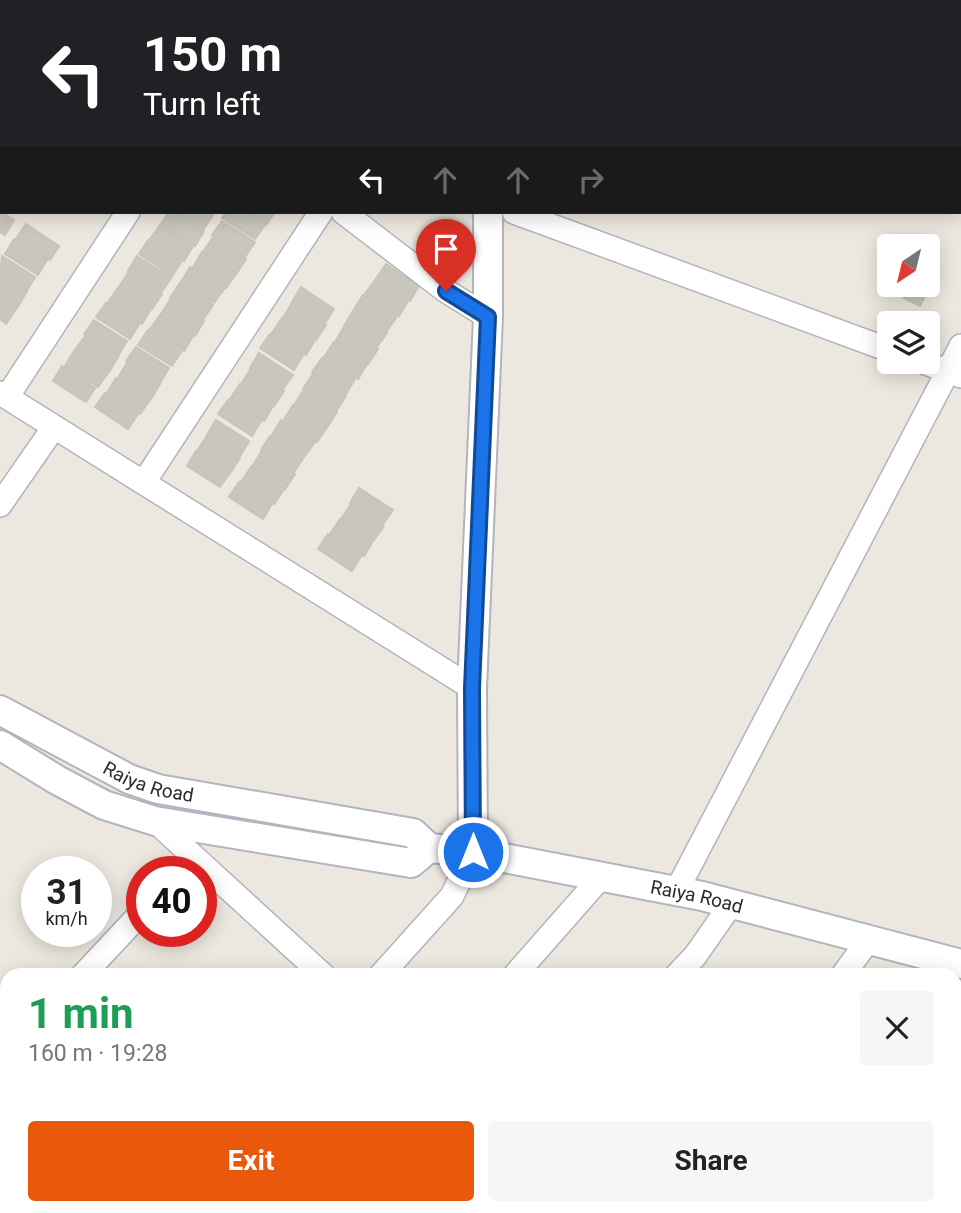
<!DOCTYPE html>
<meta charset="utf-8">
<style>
:root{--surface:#fff;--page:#f6f6f6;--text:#222;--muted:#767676;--accent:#ea580c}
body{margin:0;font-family:Roboto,sans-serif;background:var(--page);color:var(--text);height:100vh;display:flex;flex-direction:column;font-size:26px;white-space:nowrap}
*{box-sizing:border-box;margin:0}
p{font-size:23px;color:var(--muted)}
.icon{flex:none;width:38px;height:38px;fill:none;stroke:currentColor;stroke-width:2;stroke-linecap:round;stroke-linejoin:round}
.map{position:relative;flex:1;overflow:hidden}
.sheet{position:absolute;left:0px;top:968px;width:962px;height:247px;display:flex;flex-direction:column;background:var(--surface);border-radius:21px 21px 0 0;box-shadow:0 4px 18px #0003}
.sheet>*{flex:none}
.hud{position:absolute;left:0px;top:0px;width:962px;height:214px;box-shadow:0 4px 18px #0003;background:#202124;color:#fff;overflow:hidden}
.needle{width:46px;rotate:215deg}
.buttons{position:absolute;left:877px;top:234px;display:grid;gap:14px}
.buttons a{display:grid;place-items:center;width:63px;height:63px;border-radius:7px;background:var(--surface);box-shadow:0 4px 18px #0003;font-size:35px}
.speed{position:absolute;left:21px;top:856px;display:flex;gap:14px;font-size:35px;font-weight:700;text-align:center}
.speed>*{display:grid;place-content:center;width:91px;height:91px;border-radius:50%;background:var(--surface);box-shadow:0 4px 18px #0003;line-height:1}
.speed small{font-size:18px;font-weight:400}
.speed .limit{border:10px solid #d22;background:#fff;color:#111}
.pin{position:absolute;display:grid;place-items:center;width:60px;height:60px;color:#fff;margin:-72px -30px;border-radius:50% 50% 50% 0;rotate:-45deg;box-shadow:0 0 7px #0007}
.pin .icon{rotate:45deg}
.me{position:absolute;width:77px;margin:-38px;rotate:0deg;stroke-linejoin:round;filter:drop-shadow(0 0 5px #0008)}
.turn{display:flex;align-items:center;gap:24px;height:147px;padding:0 28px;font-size:32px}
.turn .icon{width:91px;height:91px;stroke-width:2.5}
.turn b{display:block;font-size:49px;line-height:60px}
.lanes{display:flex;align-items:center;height:66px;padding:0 28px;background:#0003;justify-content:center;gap:35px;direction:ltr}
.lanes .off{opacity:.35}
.round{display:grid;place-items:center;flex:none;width:74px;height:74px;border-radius:7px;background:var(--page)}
.headline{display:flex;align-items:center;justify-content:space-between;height:119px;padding:0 28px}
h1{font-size:42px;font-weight:700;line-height:52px;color:#1e9e55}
.button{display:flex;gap:14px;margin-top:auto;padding:14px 28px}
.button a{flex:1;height:80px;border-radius:7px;background:var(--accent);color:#fff;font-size:28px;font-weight:700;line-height:80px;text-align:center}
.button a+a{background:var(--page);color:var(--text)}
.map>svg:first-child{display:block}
.building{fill:#c9c6bd;stroke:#c9c4b9;stroke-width:2}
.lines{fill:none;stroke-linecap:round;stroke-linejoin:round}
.service-casing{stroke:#b2b4bf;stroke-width:14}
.minor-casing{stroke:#b2b4bf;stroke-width:26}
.tertiary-casing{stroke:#b2b4bf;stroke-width:32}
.service{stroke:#fff;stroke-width:10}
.minor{stroke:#fff;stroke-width:23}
.tertiary{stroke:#fff;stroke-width:28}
.route-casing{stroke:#114b97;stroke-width:18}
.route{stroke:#1a73e8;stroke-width:12}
.labels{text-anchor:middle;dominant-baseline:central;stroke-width:5;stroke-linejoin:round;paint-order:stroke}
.street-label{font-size:19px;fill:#2c2c2c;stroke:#fff}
</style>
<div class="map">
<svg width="961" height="1213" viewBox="0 0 961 1213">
<rect width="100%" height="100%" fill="#ede8df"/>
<path class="building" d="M0 211 14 220 5 235 0 232Z
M169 212H173L204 231 195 246 161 224Z
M176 212H208L213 215 203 230Z
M226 212H245L265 225 255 239 222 218Z
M248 212H275L267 224Z
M222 221 255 242 245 257 212 235Z
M26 224 59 246 50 260 16 239Z
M160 225 193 246 184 261 150 239Z
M213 237 246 259 237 273 203 252Z
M14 239 47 260 38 275 5 254Z
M148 240 182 261 172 276 139 254Z
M202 252 236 274 226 288 193 267Z
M2 256 35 277 26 292 0 276Z
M137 256 171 278 161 293 128 271Z
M386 264 419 286 410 301 376 279Z
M928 266 938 271 920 306 904 298 911 285H928Z
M190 267 224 289 214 303 181 282Z
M128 273 162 294 152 309 119 287Z
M0 277 26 293 17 308 0 297Z
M375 280 408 301 399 316 365 294Z
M180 283 213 305 203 320 170 298Z
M301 287 334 309 325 323 292 302Z
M118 288 151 309 142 324 108 302Z
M363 295 397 316 387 331 354 309Z
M0 298 16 309 6 324 0 319Z
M170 300 204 321 195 336 161 314Z
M106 303 139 324 130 339 96 317Z
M292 303 326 325 316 340 283 318Z
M353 311 387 333 377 347 344 326Z
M160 315 193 336 184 351 150 329Z
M282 318 315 340 306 355 272 333Z
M94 320 127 341 118 356 84 334Z
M344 327 378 349 368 364 335 342Z
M148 330 181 352 172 366 138 345Z
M270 334 303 355 294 370 260 348Z
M85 336 118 357 109 372 75 350Z
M334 342 367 364 358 379 324 357Z
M136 347 169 368 160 383 126 361Z
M74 351 108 373 98 387 65 366Z
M259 353 293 375 283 389 250 368Z
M322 358 355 379 346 394 312 372Z
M127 363 160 384 151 399 118 378Z
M62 366 95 388 86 402 53 381Z
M251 369 284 391 274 406 241 384Z
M313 374 346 396 337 410 303 389Z
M116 378 150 400 140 414 107 393Z
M240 384 273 406 264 421 230 399Z
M304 390 337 412 328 426 294 405Z
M105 393 138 414 128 429 95 407Z
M228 400 261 421 252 436 218 414Z
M293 405 327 427 317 442 284 420Z
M216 420 249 441 240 456 207 435Z
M281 420 315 442 305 456 272 435Z
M207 436 240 458 231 472 197 451Z
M270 436 304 457 294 472 261 450Z
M196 451 230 473 220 487 187 466Z
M261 452 295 474 285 489 252 467Z
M251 467 284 489 274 504 241 482Z
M239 482 272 504 263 519 229 497Z
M359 488 393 510 383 524 350 503Z
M351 504 384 526 374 540 341 519Z
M340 519 373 541 364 556 330 534Z
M328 534 361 556 352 571 318 549Z"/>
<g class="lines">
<g class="service-casing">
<path id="service" d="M352 2 353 0"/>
</g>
<g class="minor-casing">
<path id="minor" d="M26 0 29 2
M0 124 2 121
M343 212 446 291 488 317
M514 212 889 350
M923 362 961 376
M0 393 472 688
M7 397 128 212
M144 482 321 212
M0 505 54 427
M155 821 323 975
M677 890 961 346
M83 975 142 912
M381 975 452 896 473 852
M515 975 602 876
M677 975 695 956 732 903
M843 975 870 938
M0 1064 7 1056
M956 1198 961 1185
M178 1208 184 1213
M534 1208 538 1213
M91 1213 96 1208
M305 1213 310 1208
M610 1213 616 1208
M724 1213 729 1208"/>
</g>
<g class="tertiary-casing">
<g id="tertiary">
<path d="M461 0 462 2"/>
<path id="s1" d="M0 710 129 779 158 789 413 833 429 848 473 852 702 896 961 964"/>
<path d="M0 745 57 780 104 805 155 821 411 863 429 848"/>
<path d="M473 852 472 688 488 317V212"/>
</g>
</g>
<use href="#service" class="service"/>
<use href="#minor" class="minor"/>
<use href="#tertiary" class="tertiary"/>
</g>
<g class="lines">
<g class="route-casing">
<path id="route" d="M446 291 488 317 472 688 473 852"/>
</g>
<use href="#route" class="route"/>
</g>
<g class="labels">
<g class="street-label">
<text stroke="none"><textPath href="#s1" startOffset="166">Raiya Road</textPath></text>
<text stroke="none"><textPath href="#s1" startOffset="730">Raiya Road</textPath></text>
</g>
</g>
</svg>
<div class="buttons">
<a><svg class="needle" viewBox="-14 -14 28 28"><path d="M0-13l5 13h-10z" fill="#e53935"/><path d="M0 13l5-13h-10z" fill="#767676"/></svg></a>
<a><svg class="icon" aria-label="layers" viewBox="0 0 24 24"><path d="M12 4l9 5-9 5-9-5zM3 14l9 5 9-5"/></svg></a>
</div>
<div class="speed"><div>31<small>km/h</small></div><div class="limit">40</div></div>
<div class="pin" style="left:446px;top:291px;background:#d93025"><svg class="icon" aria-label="arrive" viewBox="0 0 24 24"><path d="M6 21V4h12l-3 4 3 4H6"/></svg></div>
<svg class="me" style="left:473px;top:852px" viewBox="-20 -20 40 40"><circle r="17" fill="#1a73e8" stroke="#fff" stroke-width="3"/><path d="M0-11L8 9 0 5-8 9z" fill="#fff"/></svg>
<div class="hud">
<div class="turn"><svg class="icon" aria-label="left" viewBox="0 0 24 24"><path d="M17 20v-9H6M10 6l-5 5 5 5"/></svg><div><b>150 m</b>Turn left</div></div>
<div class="lanes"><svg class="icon" aria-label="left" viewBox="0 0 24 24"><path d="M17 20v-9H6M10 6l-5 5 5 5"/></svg><svg class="icon off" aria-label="ahead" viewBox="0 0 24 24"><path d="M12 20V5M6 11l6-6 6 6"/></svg><svg class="icon off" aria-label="ahead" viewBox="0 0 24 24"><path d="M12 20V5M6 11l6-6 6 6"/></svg><svg class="icon off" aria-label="right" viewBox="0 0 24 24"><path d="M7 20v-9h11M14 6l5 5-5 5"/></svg></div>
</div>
<section class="sheet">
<div class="headline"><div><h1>1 min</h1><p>160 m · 19:28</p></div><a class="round"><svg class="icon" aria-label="close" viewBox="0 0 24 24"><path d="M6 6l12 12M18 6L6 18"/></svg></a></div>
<div class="button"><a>Exit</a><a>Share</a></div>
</section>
</div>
